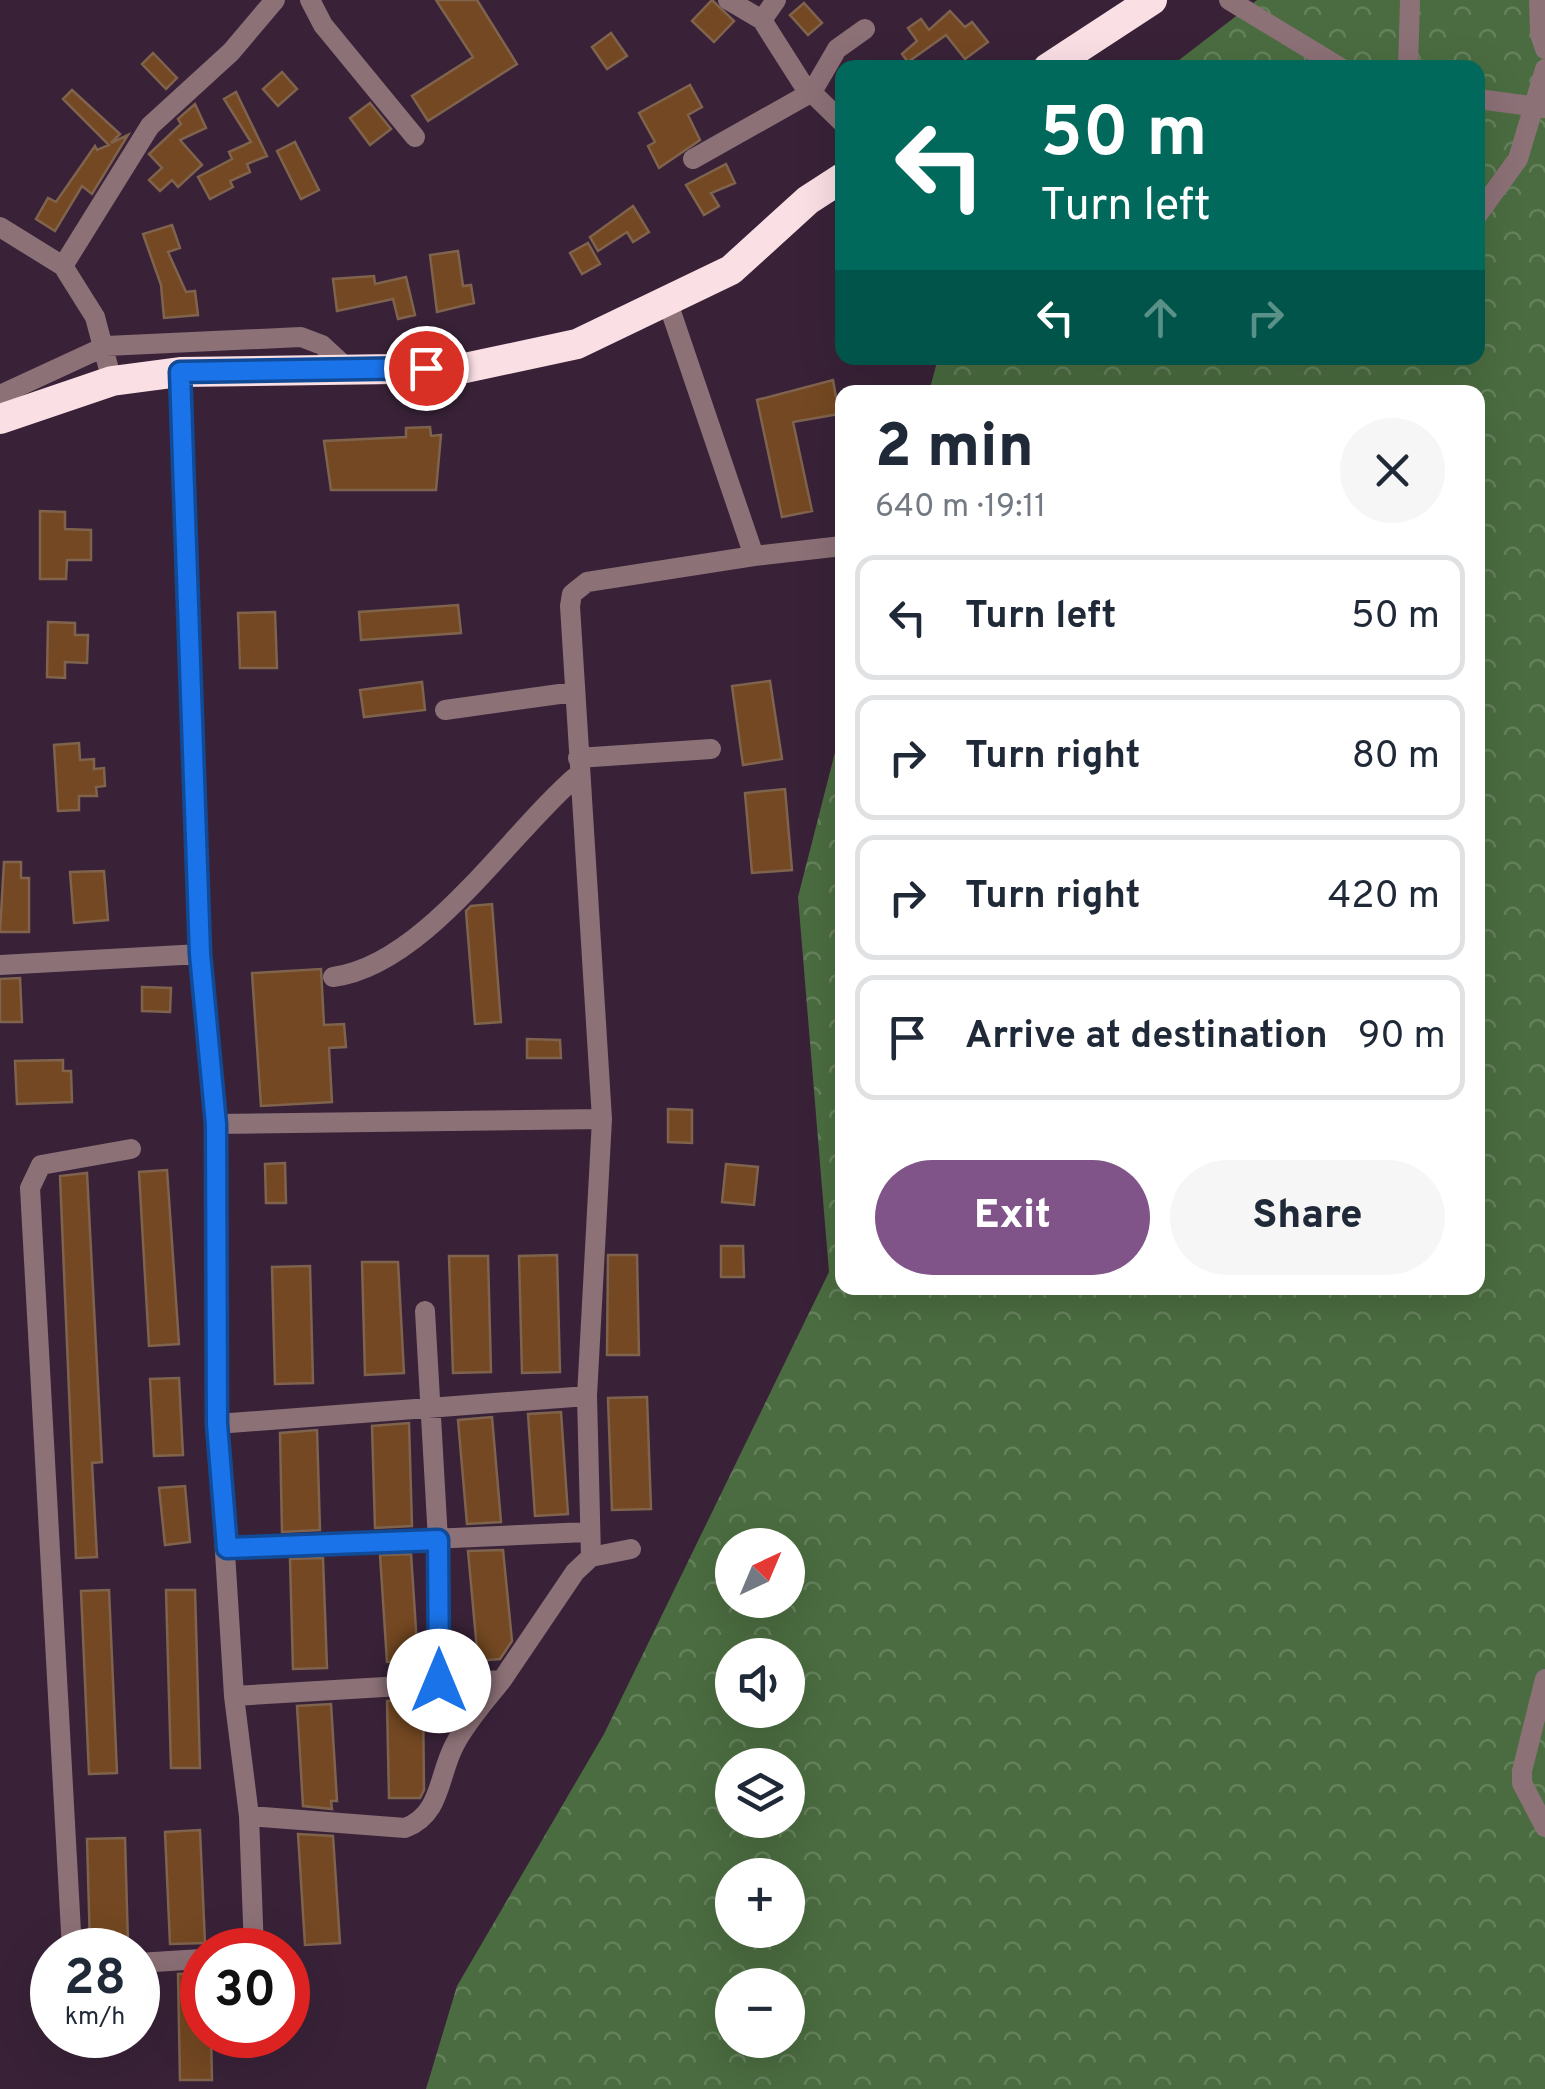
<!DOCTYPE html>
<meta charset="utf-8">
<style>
:root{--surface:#fff;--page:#f6f6f7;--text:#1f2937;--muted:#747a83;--line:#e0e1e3;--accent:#805489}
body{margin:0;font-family:Overpass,sans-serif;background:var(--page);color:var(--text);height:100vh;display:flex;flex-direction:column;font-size:38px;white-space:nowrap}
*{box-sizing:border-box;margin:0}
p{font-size:32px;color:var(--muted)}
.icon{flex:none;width:55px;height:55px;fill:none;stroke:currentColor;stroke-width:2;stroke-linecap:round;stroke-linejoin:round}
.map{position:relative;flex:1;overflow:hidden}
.details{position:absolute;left:835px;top:385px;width:650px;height:910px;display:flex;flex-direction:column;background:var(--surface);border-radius:20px;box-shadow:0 10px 40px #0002}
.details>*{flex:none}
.top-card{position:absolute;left:835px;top:60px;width:650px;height:305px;border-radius:20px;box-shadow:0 10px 40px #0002;background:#00695c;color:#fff;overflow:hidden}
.needle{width:65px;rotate:44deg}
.fabs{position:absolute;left:715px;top:1528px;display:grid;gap:20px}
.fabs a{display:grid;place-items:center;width:90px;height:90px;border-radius:50%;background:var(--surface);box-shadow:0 10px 40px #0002;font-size:50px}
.speed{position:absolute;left:30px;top:1928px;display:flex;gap:20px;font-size:50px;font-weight:700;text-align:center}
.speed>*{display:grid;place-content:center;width:130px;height:130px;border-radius:50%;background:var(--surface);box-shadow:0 10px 40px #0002;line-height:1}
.speed small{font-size:25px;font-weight:400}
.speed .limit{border:15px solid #d22;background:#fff;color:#111}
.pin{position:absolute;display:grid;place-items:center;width:85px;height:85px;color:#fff;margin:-42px;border:5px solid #fff;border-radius:50%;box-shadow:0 2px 10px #0007}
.me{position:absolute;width:110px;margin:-55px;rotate:0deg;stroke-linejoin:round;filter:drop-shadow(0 0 8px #0008)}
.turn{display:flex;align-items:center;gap:35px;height:210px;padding:0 40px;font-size:45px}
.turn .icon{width:130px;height:130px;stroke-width:2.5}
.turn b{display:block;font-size:70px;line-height:85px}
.lanes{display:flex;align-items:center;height:95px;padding:0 40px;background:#0003;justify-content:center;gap:50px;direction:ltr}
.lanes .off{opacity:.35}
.round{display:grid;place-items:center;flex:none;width:105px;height:105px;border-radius:52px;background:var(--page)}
.summary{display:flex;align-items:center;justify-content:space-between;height:170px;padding:0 40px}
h1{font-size:60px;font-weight:800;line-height:75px}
.button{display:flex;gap:20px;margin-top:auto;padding:20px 40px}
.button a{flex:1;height:115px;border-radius:60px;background:var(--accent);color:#fff;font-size:40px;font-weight:800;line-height:115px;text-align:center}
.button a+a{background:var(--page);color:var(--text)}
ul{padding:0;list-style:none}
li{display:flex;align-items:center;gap:30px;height:125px;margin:0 20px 15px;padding:0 20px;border:5px solid var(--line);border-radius:20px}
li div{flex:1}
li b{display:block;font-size:38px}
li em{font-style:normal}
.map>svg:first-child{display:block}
.forest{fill:url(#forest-crowns);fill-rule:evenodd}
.building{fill:#734822;stroke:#7f634d;stroke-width:2.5}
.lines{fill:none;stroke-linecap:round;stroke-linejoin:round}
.minor{stroke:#8c7177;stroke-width:20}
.highway{stroke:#fadfe4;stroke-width:30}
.route-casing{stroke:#114b97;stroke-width:25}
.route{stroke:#1a73e8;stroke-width:18}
</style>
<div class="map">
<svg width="1545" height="2089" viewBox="0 0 1545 2089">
<defs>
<pattern id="forest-crowns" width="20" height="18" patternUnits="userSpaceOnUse" patternTransform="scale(2.5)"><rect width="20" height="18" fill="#4b6c40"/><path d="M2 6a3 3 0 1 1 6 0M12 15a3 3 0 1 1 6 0" fill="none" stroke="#65815c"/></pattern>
</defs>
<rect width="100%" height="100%" fill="#392238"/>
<path class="forest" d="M1257 0H1545V2089H426L457 1986 604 1734 829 1272 798 897 842 725V1288H1478V392H929L938 358H1478V68L1170 67ZM732 1545H788V1600H732ZM732 1655H788V1710H732ZM732 1765H788V1820H732ZM732 1875H788V1930H732ZM732 1985H788V2040H732Z"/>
<path class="building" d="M436 0H477L517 64 428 121 412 96 473 57Z
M712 0 734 21 714 42 692 21Z
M804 3 822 23 808 35 790 15Z
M950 11 965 27 972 22 988 42 965 59 946 35 908 62 902 54 917 41 908 28 921 19 929 30Z
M611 33 627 56 607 69 592 47Z
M153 53 177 78 166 89 142 64Z
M282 72 297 89 278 106 263 89Z
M690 85 702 107 688 115 700 140 659 168 648 146 655 142 639 113Z
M72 90 120 134 111 143 128 135 92 194 82 186 55 231 36 219 48 198 56 202 95 146 97 150 109 145 63 99Z
M236 92 267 156 247 164 250 172 230 181 233 187 210 199 198 177 232 159 229 152 251 142 224 99Z
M370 103 391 129 370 145 350 118Z
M195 104 206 128 180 140 202 165 178 187 172 180 160 191 149 180 162 168 149 154 181 124 178 119Z
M295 142 319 190 301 199 277 151Z
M726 164 735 183 711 193 719 206 704 215 686 185Z
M633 206 649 232 633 242 627 232 598 251 590 237Z
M172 225 180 248 168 252 186 292 195 291 198 315 164 318 161 285 143 234Z
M588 243 600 264 582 274 570 253Z
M458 251 463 286 471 285 474 303 437 312 430 255Z
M374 276 375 284 406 277 415 315 398 319 393 299 337 311 333 279Z
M833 380 839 414 793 422 812 511 782 517 757 400Z
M430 427 431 436 441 435 436 490H331L324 441 406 437V428Z
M40 511 65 512V529L91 530V560H67L66 579H40Z
M458 605 461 633 361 640 359 612Z
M275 612 277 668H240L238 613Z
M48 622 75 623V635H88L87 663 65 662V678L47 677Z
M770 681 782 759 743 765 732 686Z
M422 682 425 710 364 717 360 690Z
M79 743 80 760 94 759V769L104 768 105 786 96 787 97 796H79V810L58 811 54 745Z
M785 789 792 870 752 873 745 793Z
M4 862H21V878H29V932H0Z
M104 871 108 920 74 923 70 872Z
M492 904 501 1022 475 1024 466 911 471 906Z
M321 969 324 1025 344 1024 346 1047 329 1048 332 1102 261 1106 252 973Z
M20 978 22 1022H0V979Z
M142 987 171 988 170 1012 142 1011Z
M527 1039 560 1040 561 1058H527Z
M63 1060V1071H71L72 1102 17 1104 15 1061Z
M668 1109 692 1110V1143L668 1142Z
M285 1163 286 1203H266L265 1164Z
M726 1164 758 1167 754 1205 722 1202Z
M167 1170 179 1344 149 1346 139 1172Z
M87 1173 102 1462 92 1463 97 1557 76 1558 60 1176Z
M721 1246H743L744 1277H721Z
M557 1255 560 1372 522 1373 519 1256Z
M608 1255H637L639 1355H607Z
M449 1256H488L491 1372 453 1373Z
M362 1262H398L404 1373 365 1375Z
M310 1266 313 1383 275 1384 272 1267Z
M179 1378 183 1455 154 1456 150 1379Z
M647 1397 651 1509 612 1510 608 1398Z
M561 1412 568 1514 535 1516 528 1414Z
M492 1417 501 1522 467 1524 458 1420Z
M409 1423 412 1526 375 1528 372 1426Z
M317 1430 320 1530 282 1532 280 1433Z
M185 1486 190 1542 165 1545 159 1488Z
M503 1550 512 1641 500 1659 478 1661 468 1551Z
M411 1554 418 1660 387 1662 380 1555Z
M323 1558 327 1668 293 1669 290 1559Z
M109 1590 117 1773 89 1774 81 1591Z
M166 1590H195L200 1768H171Z
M423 1699 424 1790 420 1798H389L387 1701Z
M331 1704 337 1801H331L332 1809 303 1806 297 1706Z
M200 1830 205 1943 170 1944 165 1832Z
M298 1834 333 1836 340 1943 305 1945Z
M125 1838 128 1944 90 1945 87 1839Z
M202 1973V2035H211L212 2080H180L178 1974Z"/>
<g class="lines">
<path class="minor" d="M310 0 323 25 415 137
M728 0 762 20 802 83 842 122
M1229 0 1341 68
M1539 0 1540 34 1545 49
M762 20 776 0
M1408 68 1410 0
M1478 99 1545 108
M693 159 812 92 837 49 865 29
M1478 214 1518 159 1545 69
M0 227 63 266
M180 372 200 954 216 1124 217 1424 234 1696 249 1816 254 1950
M112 381 95 317 63 266 150 126 231 52 275 0
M0 395 106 346 301 337 322 345 348 369
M754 556 842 546
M445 710 574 692
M578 758 711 749
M0 965 200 954
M333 977C426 965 510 832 579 774
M216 1124 602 1119
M425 1311 438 1540 439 1681
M217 1424 587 1396
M227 1548 587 1532
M591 1557 587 1396 602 1119 570 606 572 594 587 582 754 556 667 300
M1545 1679 1522 1771V1783L1545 1827
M234 1696 502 1680 575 1572 591 1557 631 1549
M249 1816 405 1828C442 1814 438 1775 455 1744 467 1721 486 1700 502 1680
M72 1950 30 1188 41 1165 131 1149
M138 1963 202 1959"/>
<path class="highway" d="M1048 68 1152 0
M0 419 112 381 180 372 465 368 577 344 731 270 808 200 842 178"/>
</g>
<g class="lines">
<g class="route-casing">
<path id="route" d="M426 368 180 372 200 954 216 1124 217 1424 227 1548 438 1540 439 1681"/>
</g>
<use href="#route" class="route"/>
</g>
</svg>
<div class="fabs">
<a><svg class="needle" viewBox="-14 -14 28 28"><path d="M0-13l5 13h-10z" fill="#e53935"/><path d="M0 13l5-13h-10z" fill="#747a83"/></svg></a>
<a><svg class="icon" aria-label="sound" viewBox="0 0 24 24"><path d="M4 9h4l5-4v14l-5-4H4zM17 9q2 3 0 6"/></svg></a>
<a><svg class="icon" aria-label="layers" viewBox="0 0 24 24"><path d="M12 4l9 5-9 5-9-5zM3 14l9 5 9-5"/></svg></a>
<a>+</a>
<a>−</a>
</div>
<div class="speed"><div>28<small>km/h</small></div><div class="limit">30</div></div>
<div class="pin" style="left:426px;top:368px;background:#d93025"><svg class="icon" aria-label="arrive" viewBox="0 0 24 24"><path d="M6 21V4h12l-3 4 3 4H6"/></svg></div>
<svg class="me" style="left:439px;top:1681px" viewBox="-20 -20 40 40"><circle r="19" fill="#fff"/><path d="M0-13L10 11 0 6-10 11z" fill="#1a73e8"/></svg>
<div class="top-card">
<div class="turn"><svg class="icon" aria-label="left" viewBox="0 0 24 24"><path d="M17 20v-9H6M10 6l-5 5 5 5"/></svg><div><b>50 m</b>Turn left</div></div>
<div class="lanes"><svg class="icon" aria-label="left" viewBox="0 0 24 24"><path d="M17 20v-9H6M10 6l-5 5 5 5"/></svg><svg class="icon off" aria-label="ahead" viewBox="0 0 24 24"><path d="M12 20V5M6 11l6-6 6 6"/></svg><svg class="icon off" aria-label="right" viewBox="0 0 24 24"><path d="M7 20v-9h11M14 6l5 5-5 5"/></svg></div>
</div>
<section class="details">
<div class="summary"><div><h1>2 min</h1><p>640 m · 19:11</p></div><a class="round"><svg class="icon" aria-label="close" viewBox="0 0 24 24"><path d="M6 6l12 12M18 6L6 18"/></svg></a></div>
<ul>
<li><svg class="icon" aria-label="left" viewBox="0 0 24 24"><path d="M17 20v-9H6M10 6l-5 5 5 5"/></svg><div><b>Turn left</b></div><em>50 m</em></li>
<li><svg class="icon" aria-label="right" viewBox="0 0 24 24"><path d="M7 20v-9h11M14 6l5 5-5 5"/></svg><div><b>Turn right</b></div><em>80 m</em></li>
<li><svg class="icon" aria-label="right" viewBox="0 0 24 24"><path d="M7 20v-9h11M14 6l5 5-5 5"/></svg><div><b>Turn right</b></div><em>420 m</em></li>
<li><svg class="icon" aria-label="arrive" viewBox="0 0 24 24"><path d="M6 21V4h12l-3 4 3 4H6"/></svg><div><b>Arrive at destination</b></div><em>90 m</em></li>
</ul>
<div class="button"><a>Exit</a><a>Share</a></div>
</section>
</div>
